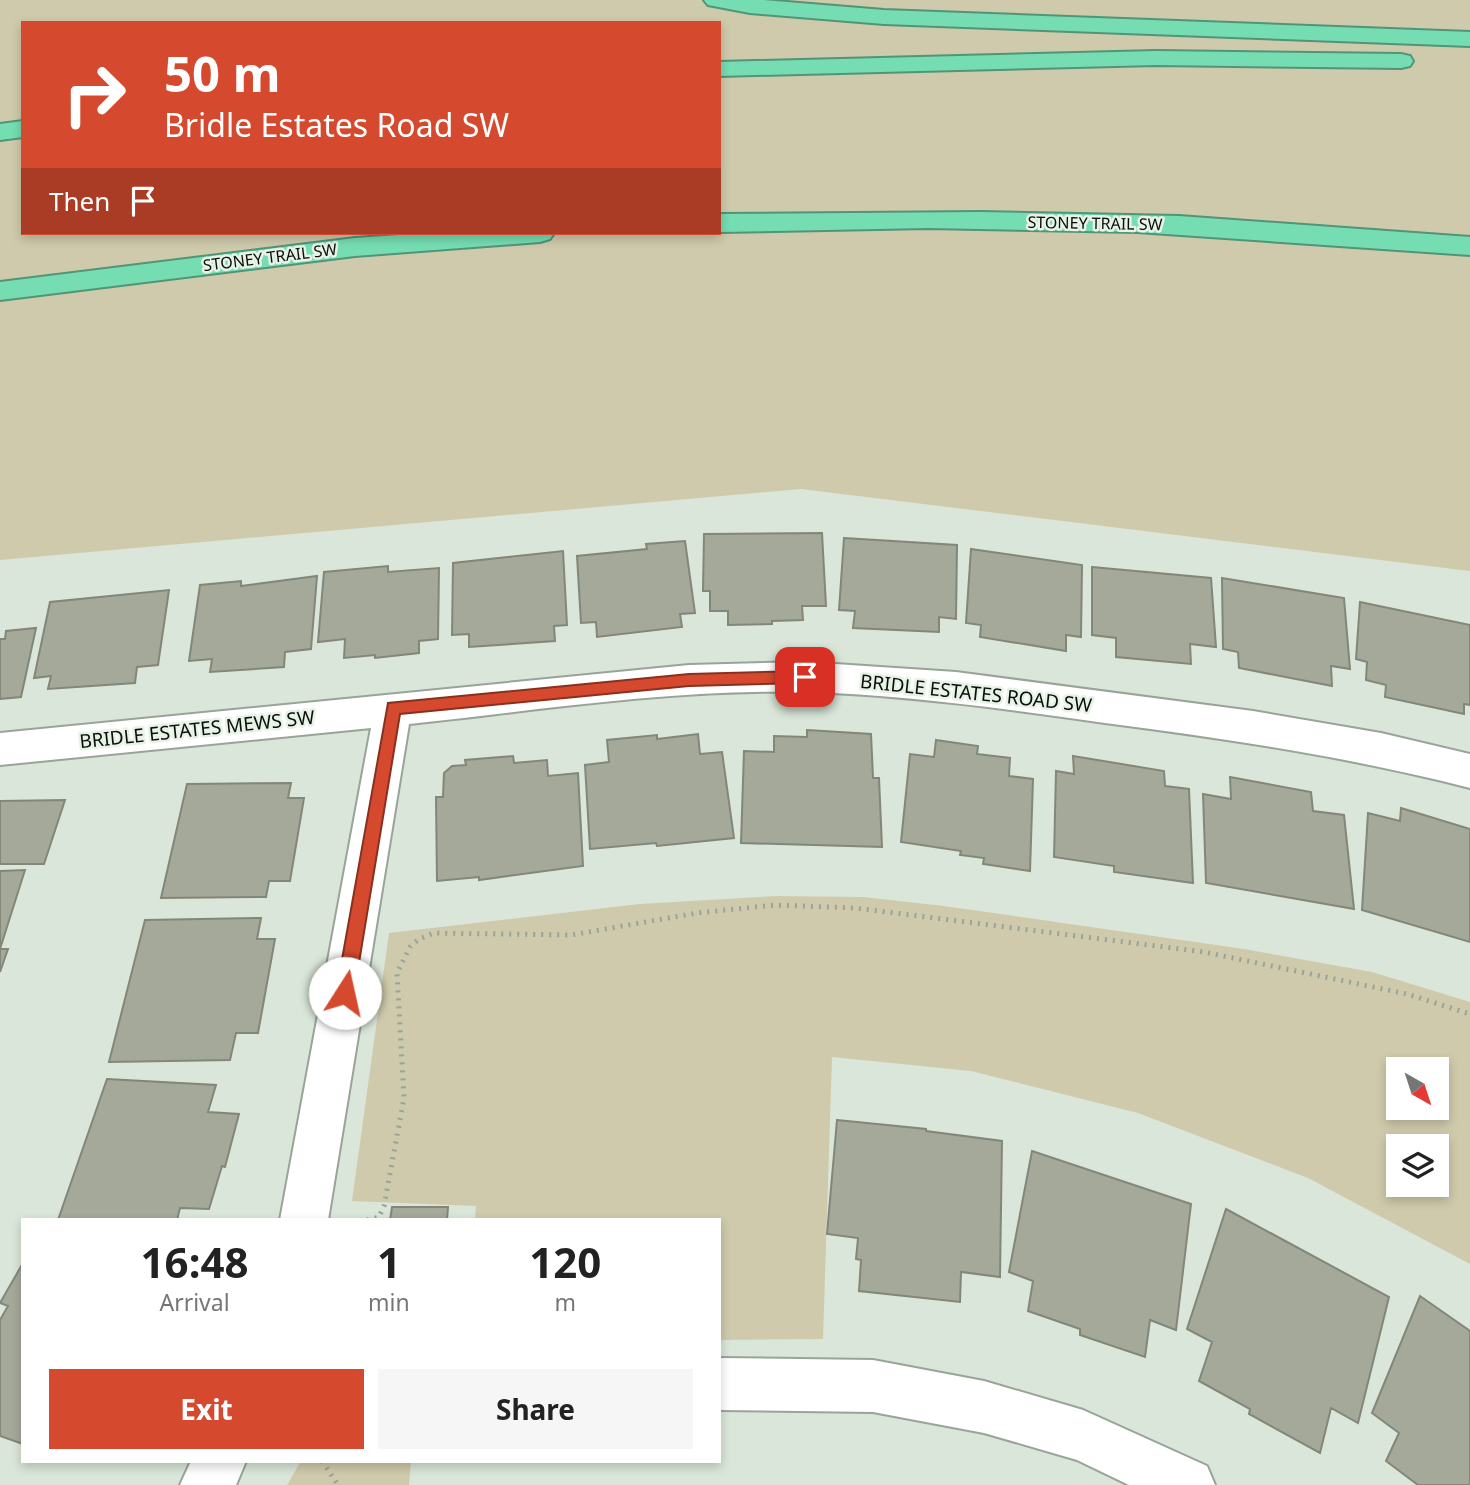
<!DOCTYPE html>
<style>
:root{--surface:#fff;--page:#f6f6f6;--text:#222;--muted:#767676;--accent:#d54a2e}
body{margin:0;font-family:"Noto Sans",sans-serif;background:var(--page);color:var(--text);height:100vh;display:flex;flex-direction:column;font-size:26px;white-space:nowrap}
*{box-sizing:border-box;margin:0}
p{font-size:23px;color:var(--muted)}
.icon{flex:none;width:38px;height:38px;fill:none;stroke:currentColor;stroke-width:2;stroke-linecap:round;stroke-linejoin:round}
.map{position:relative;flex:1;overflow:hidden}
.drawer{position:absolute;left:21px;top:1218px;width:700px;height:245px;display:flex;flex-direction:column;background:var(--surface);border-radius:0px;box-shadow:0 4px 10px #0003}
.drawer>*{flex:none}
.guide{position:absolute;left:21px;top:21px;width:700px;height:214px;border-radius:0px;box-shadow:0 4px 10px #0003;background:#d54a2e;color:#fff;overflow:hidden}
.needle{width:46px;rotate:141deg}
.buttons{position:absolute;left:1386px;top:1057px;display:grid;gap:14px}
.buttons a{display:grid;place-items:center;width:63px;height:63px;border-radius:0px;background:var(--surface);box-shadow:0 4px 10px #0003;font-size:35px}
.pin{position:absolute;display:grid;place-items:center;width:60px;height:60px;color:#fff;margin:-30px;border-radius:14px;box-shadow:0 4px 10px #0006}
.me{position:absolute;width:77px;margin:-38px;rotate:10deg;stroke-linejoin:round;filter:drop-shadow(0 0 5px #0008)}
.turn{display:flex;align-items:center;gap:24px;height:147px;padding:0 28px;font-size:32px}
.turn .icon{width:91px;height:91px;stroke-width:2.5}
.turn b{display:block;font-size:49px;line-height:60px}
.then{display:flex;align-items:center;height:66px;padding:0 28px;background:#0003;gap:14px;font-size:26px}
.eta{display:flex;justify-content:space-evenly;align-items:center;height:119px;text-align:center}
.eta b{font-size:42px;font-weight:700;line-height:49px}
.primary-button{display:flex;gap:14px;margin-top:auto;padding:14px 28px}
.primary-button a{flex:1;height:80px;border-radius:0px;background:var(--accent);color:#fff;font-size:28px;font-weight:700;line-height:80px;text-align:center}
.primary-button a+a{background:var(--page);color:var(--text)}
.map>svg:first-child{display:block}
.green{fill:#cfcaab;fill-rule:evenodd}
.building{fill:#a4a99a;stroke:#838779;stroke-width:2}
.lines{fill:none;stroke-linecap:round;stroke-linejoin:round}
.street-casing{stroke:#99a498;stroke-width:4}
.highway-casing{stroke:#519578;stroke-width:4}
.path{stroke:#9aa399;stroke-width:5;stroke-dasharray:2 6;stroke-linecap:butt}
.street{fill:#fff;fill-rule:evenodd}
.highway{fill:#76ddb3;fill-rule:evenodd}
.route{fill:#d54a2e;stroke:#8a301e;stroke-width:2}
.labels{text-anchor:middle;dominant-baseline:central;stroke-width:5;stroke-linejoin:round;paint-order:stroke}
.far-street-label{font-size:16px;fill:#0b0e0a;stroke:#e7f3e6}
.street-label{font-size:19px;fill:#0b0e0a;stroke:#e7f3e6}
</style>
<div class="map">
<svg width="1470" height="1485" viewBox="0 0 1470 1485">
<rect width="100%" height="100%" fill="#dae6d9"/>
<path class="green" d="M0 0H1470V571L801 489 0 560ZM23 23H719V233H23Z
M776 896 863 897 944 906 1244 949 1372 972 1470 1002V1264L1308 1178 1138 1113 971 1071 832 1057 823 1339 719 1340V1220H475L476 1206 352 1201 389 933 640 904ZM1437 1069V1108H1398V1069ZM1398 1146H1437V1185H1398Z
M301 1461H411L409 1485H287Z"/>
<path class="building" d="M822 533 826 606H802L803 620 772 621V624L728 625V611H710V591H703L704 534Z
M844 538 957 545 956 619 939 617V632L853 628 855 611 839 610Z
M685 541 695 613 680 614 682 627 597 637 596 622 581 623 577 556 647 549 646 544Z
M971 549 1082 565 1081 637 1066 635V651L980 637 981 625 966 623Z
M563 551 567 625 554 626 555 641 469 647V634L452 635 453 563Z
M388 566V572L439 568 438 639 419 641V653L375 658V655L344 658 345 639 318 642 324 572Z
M1092 567 1211 578 1216 647 1190 644 1191 664 1116 657V638L1092 635Z
M317 576 311 649 285 652 284 667 210 672 212 659 189 661 200 585 241 581V586Z
M1222 578 1344 598 1350 669 1331 666 1332 686 1239 668 1238 652 1223 649Z
M169 590 158 665 137 667 135 683 48 689 51 676 34 678 50 602Z
M1360 602 1470 625V705L1464 704V714L1385 697 1386 685 1366 680 1367 662 1356 659Z
M36 628 21 697 0 699V639H5L6 631Z
M807 730 871 734 873 778H879L882 847 741 843 744 751 774 752V736L807 737Z
M698 734 700 754 722 752 734 838 657 846 656 843 590 849 585 765 609 762 607 740 657 735V739Z
M936 740 978 746 977 754 1010 758 1009 776 1033 779 1030 871 983 864 984 858 960 855 961 851 901 842 910 754 934 757Z
M513 756 514 763 547 760 548 776 578 773 583 866 479 880V877L437 881 436 797H443L444 773 452 766 466 765 465 760Z
M1073 756 1164 771 1165 786 1189 789 1193 883 1114 872V866L1054 857 1056 771 1074 774Z
M1230 777 1311 792 1313 811 1344 815 1354 909 1206 883 1203 794 1231 799Z
M291 783 288 798H304L290 881H269L266 897 161 898 187 784Z
M65 800 44 864H0V801Z
M1401 808 1470 829V942L1362 910 1368 813 1400 821Z
M25 870 0 949H8L0 972V871Z
M261 918 257 939H275L258 1033H236L230 1060 109 1062 145 920Z
M107 1079 216 1085 208 1112 239 1114 225 1167 222 1166 209 1209 180 1208 177 1220H58Z
M837 1120 926 1129V1131L1002 1141 1000 1277 961 1272 960 1302 859 1291 861 1260 856 1259 858 1238 827 1234Z
M1032 1151 1191 1204 1176 1330 1150 1320 1145 1357 1080 1335V1329L1028 1311 1033 1281 1009 1272Z
M392 1207H448L447 1220H390Z
M1226 1209 1389 1297 1358 1423 1331 1408 1320 1453 1249 1414 1250 1409 1199 1381 1212 1342 1187 1329Z
M23 1263V1444L0 1436V1320L8 1306 0 1303Z
M1420 1296 1470 1331V1485H1418L1386 1461 1399 1433 1372 1413Z"/>
<g class="lines">
<g class="street-casing">
<path id="street" d="M805 662 956 672 1253 711 1381 733 1470 754V788C1350 757 1228 739 1105 723 1006 709 906 695 806 692 674 689 540 710 409 724L328 1220H280L371 728 0 765V733L689 665Z
M719 1358 873 1360 984 1381 1083 1410 1207 1466 1215 1485H1129L1077 1460 984 1433 873 1412 719 1410Z
M191 1461H246L236 1485H180Z"/>
</g>
<g class="highway-casing">
<path id="highway" d="M704 0H763L884 10 1470 32V46L884 24 750 13 708 5Z
M1156 51 1401 54 1410 56 1413 61 1410 66 1401 68 1156 65 719 76V62Z
M23 121V137L0 140V124Z
M980 212 1179 216 1470 237V255L1137 232 928 228 719 232V214Z
M428 233H554L550 239 540 242 355 256 0 300V282L355 238Z"/>
</g>
<path class="path" d="M367 1220 379 1217 384 1206 404 1098 397 973 410 947 419 939 434 933 571 935 697 913 775 905 854 908 1204 952 1407 994 1470 1014
M322 1461 338 1485"/>
<use href="#street" class="street"/>
<use href="#highway" class="highway"/>
</g>
<path class="route" d="M805 671 813 677 805 683 689 686 400 714 354 993 351 999 345 1001 338 999 336 993 388 703 689 674Z"/>
<g class="labels">
<g class="far-street-label">
<text transform="translate(1095 223) rotate(1)">STONEY TRAIL SW</text>
<text transform="translate(270 257) rotate(-7)">STONEY TRAIL SW</text>
</g>
<g class="street-label">
<text transform="translate(976 693) rotate(6)">BRIDLE ESTATES ROAD SW</text>
<text transform="translate(197 729) rotate(-6)">BRIDLE ESTATES MEWS SW</text>
</g>
</g>
</svg>
<div class="buttons">
<a><svg class="needle" viewBox="-14 -14 28 28"><path d="M0-13l5 13h-10z" fill="#e53935"/><path d="M0 13l5-13h-10z" fill="#767676"/></svg></a>
<a><svg class="icon" aria-label="layers" viewBox="0 0 24 24"><path d="M12 4l9 5-9 5-9-5zM3 14l9 5 9-5"/></svg></a>
</div>
<div class="pin" style="left:805px;top:677px;background:#d93025"><svg class="icon" aria-label="arrive" viewBox="0 0 24 24"><path d="M6 21V4h12l-3 4 3 4H6"/></svg></div>
<svg class="me" style="left:345px;top:993px" viewBox="-20 -20 40 40"><circle r="19" fill="#fff"/><path d="M0-13L10 11 0 6-10 11z" fill="#d54a2e"/></svg>
<div class="guide">
<div class="turn"><svg class="icon" aria-label="right" viewBox="0 0 24 24"><path d="M7 20v-9h11M14 6l5 5-5 5"/></svg><div><b>50 m</b>Bridle Estates Road SW</div></div>
<div class="then">Then<svg class="icon" aria-label="arrive" viewBox="0 0 24 24"><path d="M6 21V4h12l-3 4 3 4H6"/></svg></div>
</div>
<section class="drawer">
<div class="eta">
<div><b>16:48</b><p>Arrival</p></div>
<div><b>1</b><p>min</p></div>
<div><b>120</b><p>m</p></div>
</div>
<div class="primary-button"><a>Exit</a><a>Share</a></div>
</section>
</div>
